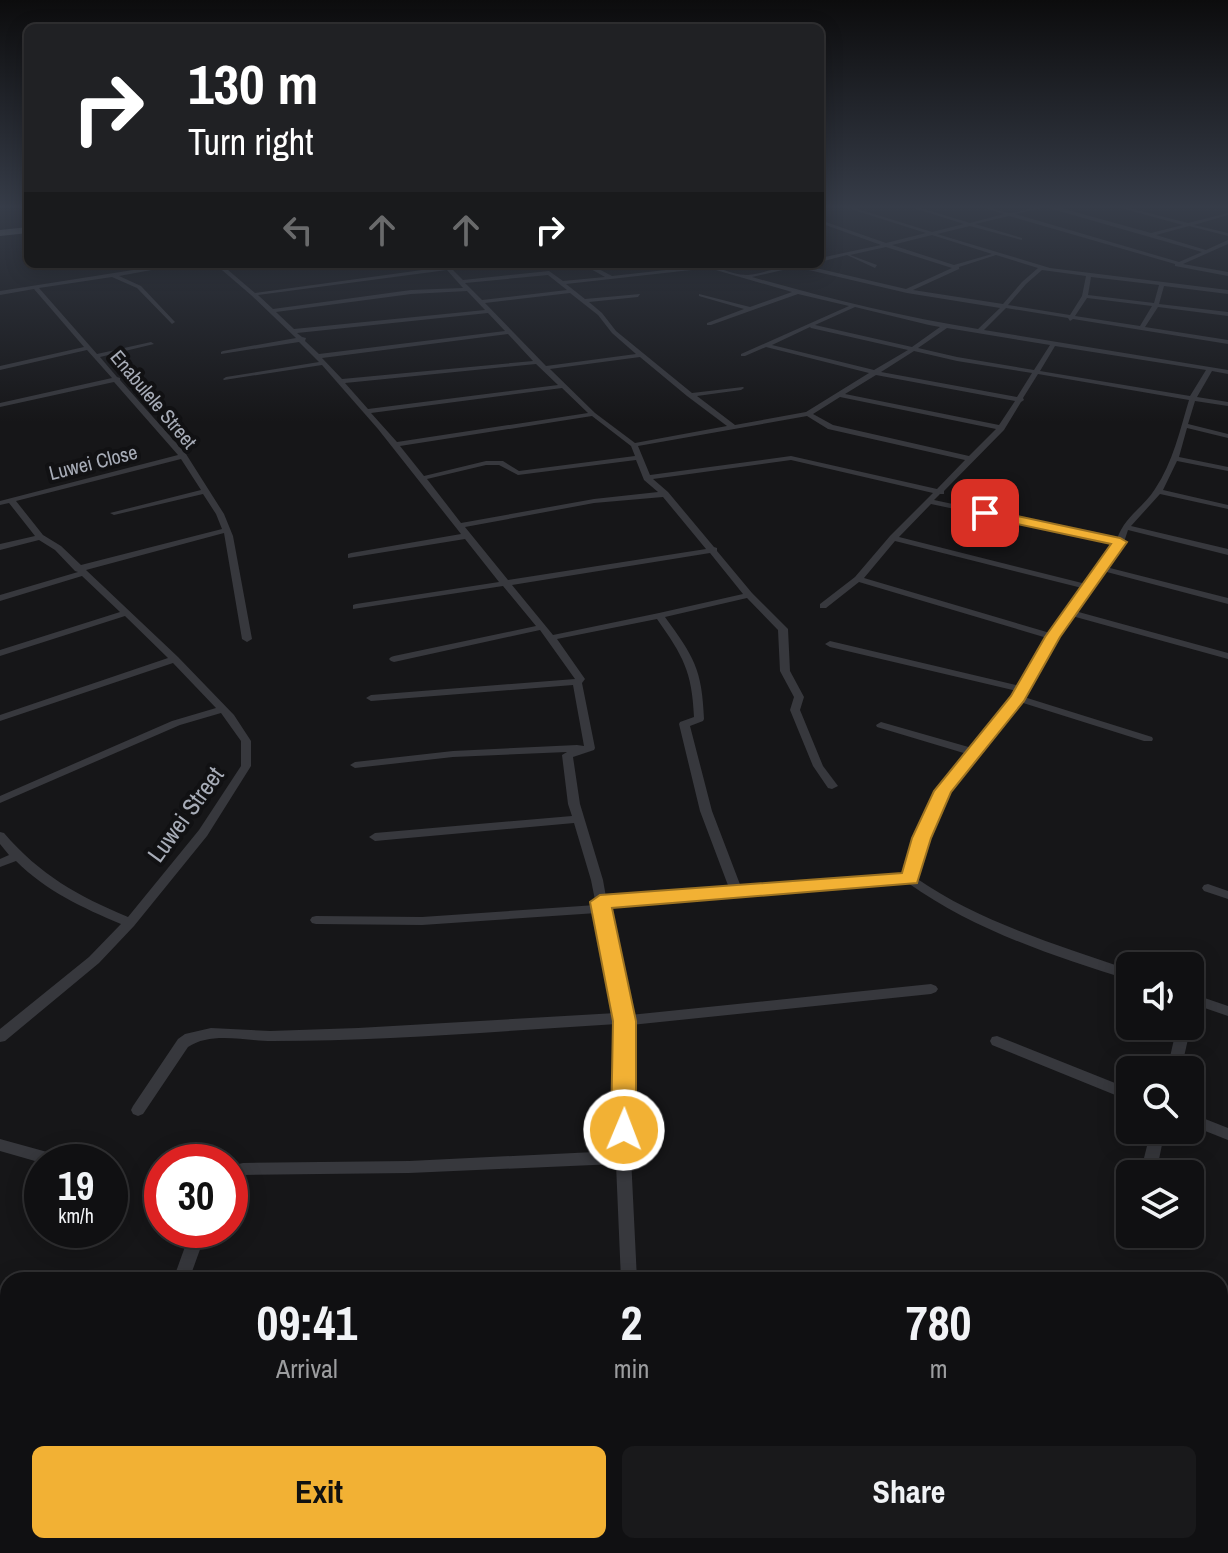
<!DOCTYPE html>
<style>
:root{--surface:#101012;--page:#19191b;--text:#f1f3f6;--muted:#9c9d9f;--line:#303032;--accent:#f2b134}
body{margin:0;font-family:"Archivo Narrow",sans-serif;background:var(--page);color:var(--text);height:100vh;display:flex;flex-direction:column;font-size:30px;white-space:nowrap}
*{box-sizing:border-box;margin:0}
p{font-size:26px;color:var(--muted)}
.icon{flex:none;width:44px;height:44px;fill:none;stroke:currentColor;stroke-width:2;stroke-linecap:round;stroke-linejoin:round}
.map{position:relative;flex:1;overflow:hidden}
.panel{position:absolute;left:0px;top:1272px;width:1228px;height:282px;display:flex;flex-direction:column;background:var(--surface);border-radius:24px 24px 0 0;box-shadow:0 4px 20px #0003,0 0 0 2px var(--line)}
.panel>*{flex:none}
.top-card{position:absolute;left:24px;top:24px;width:800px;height:244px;border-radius:12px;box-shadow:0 4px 20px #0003,0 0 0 2px var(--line);background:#202124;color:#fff;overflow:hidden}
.fabs{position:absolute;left:1116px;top:952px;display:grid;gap:16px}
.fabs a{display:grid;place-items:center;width:88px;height:88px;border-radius:12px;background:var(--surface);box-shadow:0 4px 20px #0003,0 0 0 2px var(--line);font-size:40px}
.speed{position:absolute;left:24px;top:1144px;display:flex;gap:16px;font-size:40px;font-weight:700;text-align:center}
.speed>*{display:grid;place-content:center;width:104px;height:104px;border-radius:50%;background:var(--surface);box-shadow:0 4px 20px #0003,0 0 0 2px var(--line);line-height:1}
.speed small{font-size:20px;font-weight:400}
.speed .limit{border:12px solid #d22;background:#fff;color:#111}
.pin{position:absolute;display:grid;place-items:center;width:68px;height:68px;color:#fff;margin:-34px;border-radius:16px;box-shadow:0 4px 12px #0006}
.me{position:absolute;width:88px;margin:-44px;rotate:1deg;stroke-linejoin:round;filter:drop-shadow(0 0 6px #0008)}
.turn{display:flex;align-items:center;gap:28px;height:168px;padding:0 32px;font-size:36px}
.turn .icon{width:104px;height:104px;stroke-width:2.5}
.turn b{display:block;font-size:56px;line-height:68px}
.lanes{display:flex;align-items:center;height:76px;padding:0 32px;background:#0003;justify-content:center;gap:40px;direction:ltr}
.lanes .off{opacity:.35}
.eta{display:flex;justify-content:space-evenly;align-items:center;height:136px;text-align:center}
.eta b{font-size:48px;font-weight:700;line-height:56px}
.action{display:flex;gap:16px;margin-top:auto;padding:16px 32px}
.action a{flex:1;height:92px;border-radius:12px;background:var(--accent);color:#111;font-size:32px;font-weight:700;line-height:92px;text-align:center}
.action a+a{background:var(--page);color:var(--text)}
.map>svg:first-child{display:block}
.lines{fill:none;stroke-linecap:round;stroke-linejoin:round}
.minor{fill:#37383d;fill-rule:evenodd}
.trunk{fill:#5b5e65;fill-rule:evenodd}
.route{fill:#f2b134;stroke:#9d7322;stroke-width:2}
.labels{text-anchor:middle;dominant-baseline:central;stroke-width:8;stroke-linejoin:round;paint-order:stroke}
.far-street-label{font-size:20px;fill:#a8adb8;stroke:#111113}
.street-label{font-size:24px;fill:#a8adb8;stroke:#111113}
</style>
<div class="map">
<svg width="1228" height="1553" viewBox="0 0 1228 1553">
<rect width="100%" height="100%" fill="#161618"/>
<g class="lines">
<path class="minor" d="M838 205H845L932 232 964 224 904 205H911L970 223 1004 214 976 205C988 205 998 212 1009 213 1022 213 1036 205 1050 205L1151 233 1183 225 1110 205H1117L1188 223 1228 213V215L1194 225 1228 233V236L1189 226 1156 235 1206 250 1228 240V244L1183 264 1228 272V276L1175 266V264L1009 216 975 224 1022 238V240L970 226 937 234 1050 268 1228 290V294L1164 286 1159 304 1228 312V316L1158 307 1145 327 1228 340V344L1073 319 1070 321 1068 318 1006 308 984 330 1228 370V374L1212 371 1197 397 1228 402V406L1195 401 1188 424 1228 434V438L1187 428 1179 457 1228 467V471L1177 461 1163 490 1228 505V509L1160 494 1131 526 1228 549V555L1128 530 1124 542 1106 567 1228 598V604L1103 571 1075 611 1228 653V659L1072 616 1057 637 1024 697 1152 737 1153 739 1152 741H1144L1020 702 948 792 927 838 916 878C981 923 1056 944 1130 970V980C1053 956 974 930 908 883L608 906 630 1015 931 984 936 986 938 989 936 992 931 994 631 1025V1157L637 1280H621L616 1164 409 1173 243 1175 230 1178V1166L243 1163 409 1161 615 1151 617 1024C502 1031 387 1041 272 1041 246 1041 211 1031 188 1047L143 1114 138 1116 133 1114 131 1110 133 1106 178 1039 185 1034 211 1028 270 1031 358 1028 616 1013 597 913 422 925 316 924 312 923 310 920 312 917 316 916 422 917 596 905 591 880 574 823 375 841 369 837 375 833 572 816 568 804 562 755 567 752 453 757 355 768 350 765 355 762 453 751 577 745 584 746 573 685 371 701 366 698 371 695 575 679 540 630 394 662 391 661 389 659 391 657 394 656 536 626 503 586 353 609V605L356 604 499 582 465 539 348 558V554L351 553 461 534 378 429 322 365 224 380 223 379 226 377 319 362 299 342 221 354V352L223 351 296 338 251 295 215 264H221L255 293 444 267 441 264H447L452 267V269L463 280 549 271 563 281 605 277 582 264H589L612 276 702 266 698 264C715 264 732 276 748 275 767 273 784 264 804 264L803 265 906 289 952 268 886 247 850 255 877 265 875 268 847 255 820 262V258L881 245 820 223V220L886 243 926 233ZM1045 207 1202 252 1179 262 1015 214ZM932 235 992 254 954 265 892 245ZM996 255 1038 268 1022 282 1003 304 913 290 959 269V267ZM796 267 907 293 1000 308 978 329C902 317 826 298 752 277ZM709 268 792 292 750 307 699 294V296L744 309 707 323V325H711L798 294 849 306 741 354V356H745L766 347 869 373 806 412 735 425 697 396 741 390 744 388 743 387 692 393 616 331 602 313 589 302 638 297 640 294 585 299 566 284ZM447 270 463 288 411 290 273 309 258 295ZM1042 270 1086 276 1082 296 1070 315 1008 305 1026 284ZM548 275 567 290 482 300 465 283ZM1091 277 1159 285 1154 303 1088 295ZM467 291 485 310 294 329 276 312 411 294ZM570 293 598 315 612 333 636 354 546 366 485 303ZM1087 298 1152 306 1140 326 1075 316ZM855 307 929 325 940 327 912 347 815 325ZM488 313 505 331 319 354 305 341 306 338 302 337 297 333ZM810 327 811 328 908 350 874 370 772 345ZM947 328 1050 345 1034 370 957 357 918 348ZM508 334 533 361 342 379 322 358ZM1055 346 1206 370 1190 396 1040 371ZM914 351 957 361 1032 373 1017 397 881 372ZM640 357 687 396 727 426 635 443 595 413 550 369ZM536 364 558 385 368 409 345 383ZM1038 374 1189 400C1180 430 1173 462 1155 489 1143 508 1125 516 1117 539L934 500 940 494H944V491L1004 430 1021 402 1024 400 1023 398ZM876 375 1015 401 999 425 845 394ZM562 388 588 413 397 442 371 413ZM840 397 996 429 969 456 833 425 813 414ZM592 416 631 446 635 456 519 471 503 461H486L424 476 400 446ZM807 416 828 429 965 460 937 489 791 456 650 475 638 446ZM636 460 644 480 658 492 594 499 461 523 427 479 486 465H499L518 475ZM791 460 933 493 890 536 855 577 820 604V608H826L859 582 1047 638 1020 686 830 641 825 644 830 647 1017 691 972 748 881 722 876 725 877 727 967 754 937 791 915 838 905 875 741 887 712 811 690 726 703 721 704 719C702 669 694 657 665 617L747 598 778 630 780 671 794 697 790 710 813 766 828 788 832 789 838 786 823 766 800 710 804 697 790 671 788 629 752 593 717 551V548L714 547 668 492 653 479ZM663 497 706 549 508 580 465 527 594 503ZM931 504 1115 543 1086 584 899 537ZM895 541 1082 588 1050 633 864 578ZM710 553 743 594 659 613 553 635 512 585ZM657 619C683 656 692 671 694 717L680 722 679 724 700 811 729 888 606 897 603 880 580 804 573 757 594 750 595 748 582 683 585 679 557 639Z
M171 264H184L119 276 141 286 174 321 175 322 172 324 137 288 112 277 39 288 97 354 151 342 154 344 100 357 117 377 120 378V380L186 454 224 514 233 536 252 639 247 642 242 639 224 533 86 570 178 657 234 715 251 741V766L207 836 134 926 99 963 5 1041 0 1042V1029L89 957 121 924C83 908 46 891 16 861L0 867V859L9 855 0 844V832L4 833C40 875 78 896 128 917L199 830 241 766V741L221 713 180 725 0 803V796L172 721 216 708 173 663 0 721V715L168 658 125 616 0 656V650L120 612 82 576 0 601V595L78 572 75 571 55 550 39 540 0 550V544L35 536 9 503 0 505V501L178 455 114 382 0 407V403L112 378 87 350 0 370V366L84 347 34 289 0 295V291ZM181 459 201 490 110 513 114 515 203 494 216 514 222 529 81 565 61 546 43 535 16 501Z
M1208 884 1228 891V899L1204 891 1202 888 1204 885Z
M1190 993 1228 1006V1016L1190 1003Z
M1190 1024 1191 1026 1181 1070H1167L1177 1026H1190Z
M997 1036 1130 1089V1101L992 1045 990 1041 992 1037Z
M1190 1113 1228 1128V1140L1190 1125Z
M1151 1130H1165L1156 1174H1140Z
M0 1139 58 1155 63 1156 66 1161 42 1163 0 1151Z
M191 1230H207L189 1280H173Z
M0 1303 8 1304V1320L0 1319Z
M1220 1372 1228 1373V1391L1220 1390Z
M0 1511 8 1512V1532L0 1531Z
M168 1546H332L335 1553H171Z
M580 1546H644L647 1552 577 1553Z"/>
<path class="trunk" d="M28 227V233L0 236V230Z"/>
</g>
<linearGradient id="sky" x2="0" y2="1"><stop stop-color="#0c0c0d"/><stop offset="0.49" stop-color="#363c48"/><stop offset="1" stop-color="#363c48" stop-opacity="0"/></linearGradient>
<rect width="1228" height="422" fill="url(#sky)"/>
<path class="route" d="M985 509 1120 538 1127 542 1060 637 1024 701 951 792 931 838 917 883 612 908 636 1021V1130L633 1137 624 1140 615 1137 611 1130 613 1021 590 902 600 895 902 873 912 838 934 791 1011 696 1045 637 1111 544 980 516V511Z"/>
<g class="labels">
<g class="far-street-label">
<text transform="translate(154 399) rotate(50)">Enabulele Street</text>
<text transform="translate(93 462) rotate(-14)">Luwei Close</text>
</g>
<g class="street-label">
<text transform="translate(185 814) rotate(-54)">Luwei Street</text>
</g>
</g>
</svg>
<div class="fabs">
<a><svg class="icon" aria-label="sound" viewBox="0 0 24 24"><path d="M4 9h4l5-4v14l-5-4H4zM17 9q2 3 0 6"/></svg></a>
<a><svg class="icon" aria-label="search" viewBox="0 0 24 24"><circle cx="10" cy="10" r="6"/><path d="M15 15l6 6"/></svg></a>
<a><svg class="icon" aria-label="layers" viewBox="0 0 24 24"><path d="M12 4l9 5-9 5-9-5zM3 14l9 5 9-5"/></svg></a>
</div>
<div class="speed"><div>19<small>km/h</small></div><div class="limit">30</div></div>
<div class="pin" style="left:985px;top:513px;background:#d93025"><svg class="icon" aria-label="arrive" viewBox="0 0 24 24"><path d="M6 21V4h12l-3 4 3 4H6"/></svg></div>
<svg class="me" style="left:624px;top:1130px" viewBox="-20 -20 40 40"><circle r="17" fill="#f2b134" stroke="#fff" stroke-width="3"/><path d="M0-11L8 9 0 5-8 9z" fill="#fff"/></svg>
<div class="top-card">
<div class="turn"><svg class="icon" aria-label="right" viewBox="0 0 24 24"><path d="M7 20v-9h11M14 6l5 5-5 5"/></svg><div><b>130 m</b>Turn right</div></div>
<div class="lanes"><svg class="icon off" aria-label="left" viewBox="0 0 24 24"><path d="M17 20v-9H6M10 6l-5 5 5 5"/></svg><svg class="icon off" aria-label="ahead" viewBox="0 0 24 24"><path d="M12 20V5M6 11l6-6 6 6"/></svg><svg class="icon off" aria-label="ahead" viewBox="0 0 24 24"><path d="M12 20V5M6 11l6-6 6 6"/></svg><svg class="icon" aria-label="right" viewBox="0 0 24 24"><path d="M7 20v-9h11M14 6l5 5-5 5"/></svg></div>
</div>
<section class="panel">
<div class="eta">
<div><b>09:41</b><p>Arrival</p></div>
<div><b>2</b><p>min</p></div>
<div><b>780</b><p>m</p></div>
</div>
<div class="action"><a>Exit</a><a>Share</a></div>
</section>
</div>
